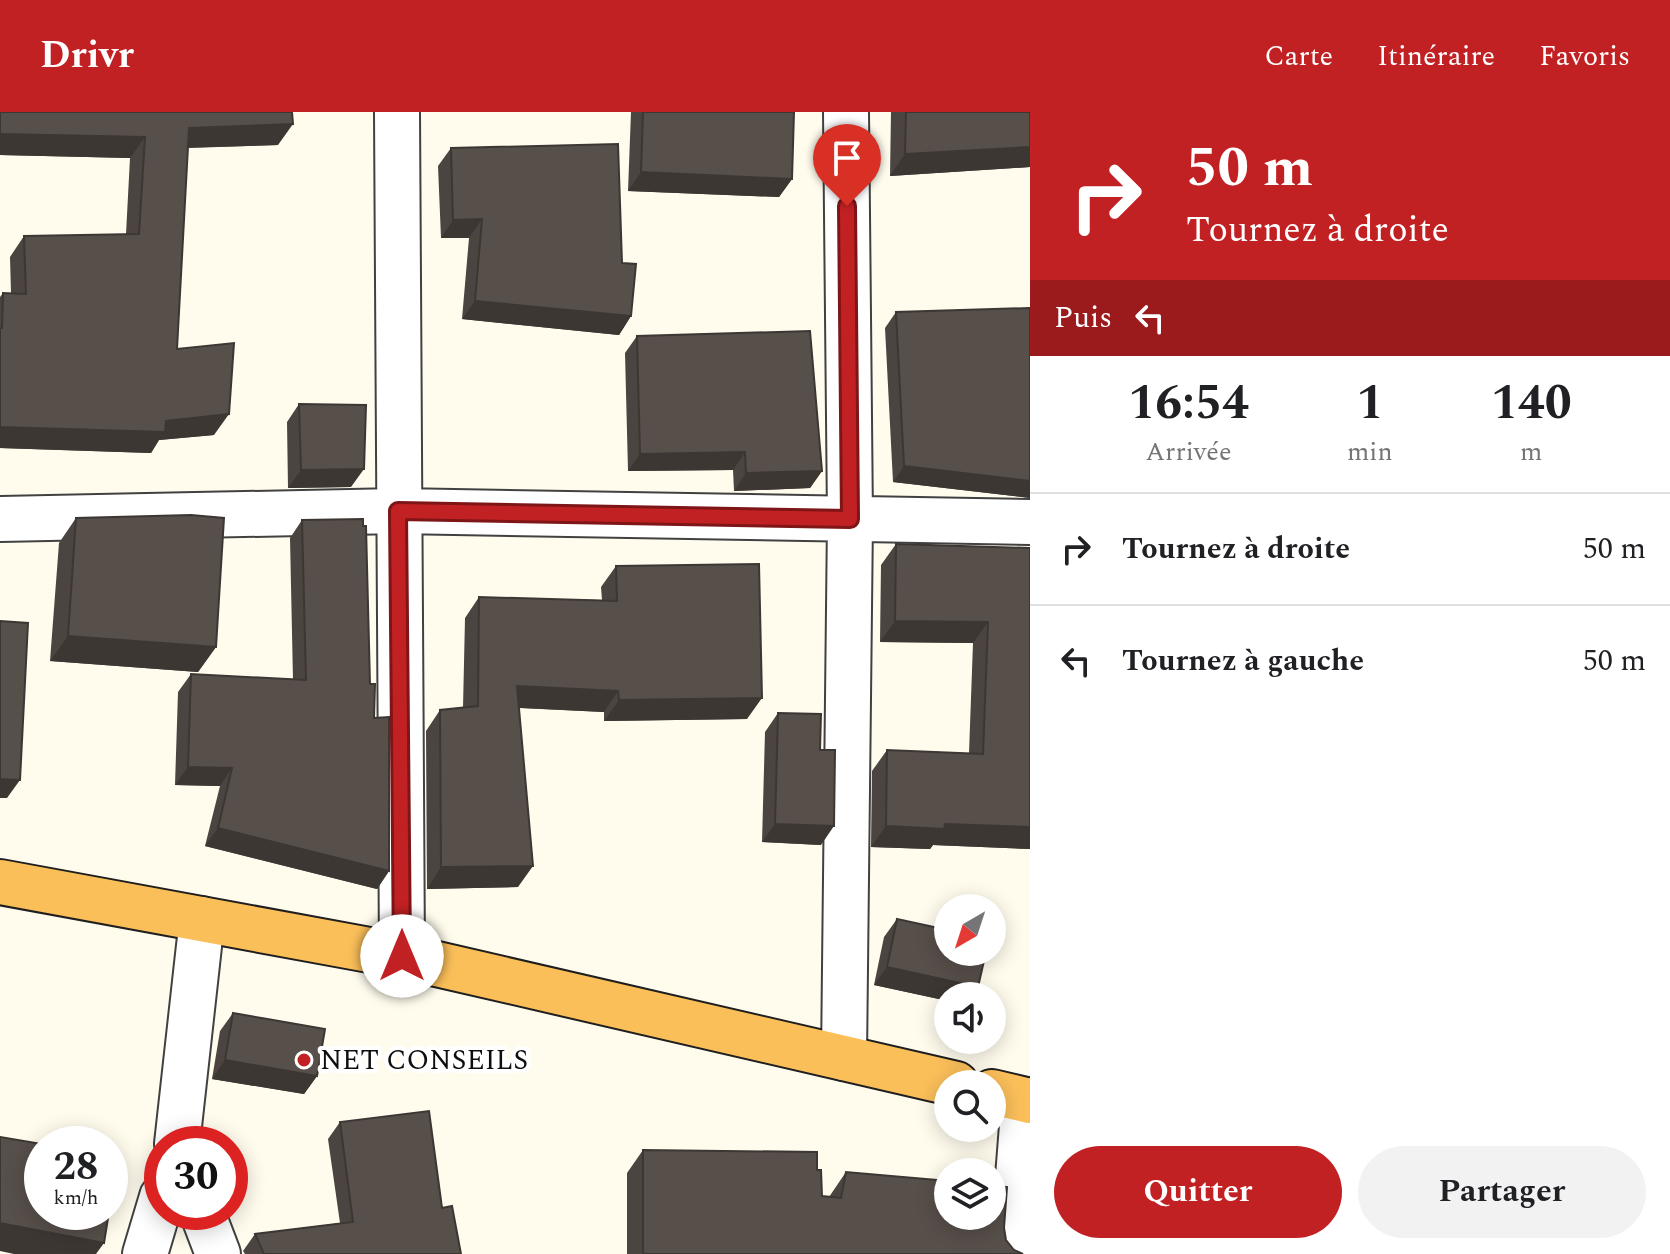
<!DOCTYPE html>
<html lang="fr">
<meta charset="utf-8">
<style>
:root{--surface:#fff;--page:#f2f2f2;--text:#202124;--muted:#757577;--line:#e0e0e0;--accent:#c22124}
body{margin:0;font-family:Spectral,serif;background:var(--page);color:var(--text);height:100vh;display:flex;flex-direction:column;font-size:30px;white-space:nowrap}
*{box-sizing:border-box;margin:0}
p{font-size:26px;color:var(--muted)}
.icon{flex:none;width:44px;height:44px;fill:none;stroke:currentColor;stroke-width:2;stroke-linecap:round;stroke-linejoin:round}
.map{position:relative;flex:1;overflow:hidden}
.panel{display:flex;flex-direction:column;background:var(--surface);width:640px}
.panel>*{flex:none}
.hud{background:#c22124;color:#fff;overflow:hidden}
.needle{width:52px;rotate:219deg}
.tools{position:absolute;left:934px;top:782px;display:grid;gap:16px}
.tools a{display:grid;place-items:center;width:72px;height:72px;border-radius:50%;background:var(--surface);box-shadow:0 4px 20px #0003;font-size:40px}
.speed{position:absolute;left:24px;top:1014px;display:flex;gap:16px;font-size:40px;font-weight:700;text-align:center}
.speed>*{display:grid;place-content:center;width:104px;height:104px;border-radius:50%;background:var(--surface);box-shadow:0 4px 20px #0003;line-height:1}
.speed small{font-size:20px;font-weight:400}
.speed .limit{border:12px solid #d22;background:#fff;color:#111}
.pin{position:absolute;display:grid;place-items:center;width:68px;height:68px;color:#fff;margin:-82px -34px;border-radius:50% 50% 50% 0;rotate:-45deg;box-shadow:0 0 8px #0007}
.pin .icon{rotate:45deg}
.me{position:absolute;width:88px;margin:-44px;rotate:0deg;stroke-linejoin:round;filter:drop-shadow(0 0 6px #0008)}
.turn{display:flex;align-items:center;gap:28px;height:168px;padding:0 24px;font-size:36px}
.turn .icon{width:104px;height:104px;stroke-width:2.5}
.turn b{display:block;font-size:56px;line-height:68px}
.then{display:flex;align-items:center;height:76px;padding:0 24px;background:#0003;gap:16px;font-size:30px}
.eta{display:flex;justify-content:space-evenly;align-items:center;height:136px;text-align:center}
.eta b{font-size:48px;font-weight:700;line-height:56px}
.primary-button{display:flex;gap:16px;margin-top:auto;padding:16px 24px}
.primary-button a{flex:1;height:92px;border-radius:48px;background:var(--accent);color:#fff;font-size:32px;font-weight:700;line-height:92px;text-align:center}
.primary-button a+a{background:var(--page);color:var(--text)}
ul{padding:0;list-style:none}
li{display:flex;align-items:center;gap:24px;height:112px;padding:0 24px;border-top:2px solid var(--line)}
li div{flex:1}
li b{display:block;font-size:30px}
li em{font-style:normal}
header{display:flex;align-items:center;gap:48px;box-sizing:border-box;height:112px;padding:0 40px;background:var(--accent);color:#fff}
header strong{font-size:38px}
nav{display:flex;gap:44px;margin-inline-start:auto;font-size:28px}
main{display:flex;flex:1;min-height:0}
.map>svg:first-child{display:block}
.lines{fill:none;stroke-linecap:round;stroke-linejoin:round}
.minor-casing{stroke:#414141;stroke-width:48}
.trunk-casing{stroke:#1f1f1f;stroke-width:48}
.minor{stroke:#fff;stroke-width:44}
.trunk{stroke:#fbbf5a;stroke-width:44}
.wall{fill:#4b4440}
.shaded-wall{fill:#3d3734}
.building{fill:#574f4a;stroke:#3d3734;stroke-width:2}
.route-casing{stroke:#7e1517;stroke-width:20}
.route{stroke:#c22124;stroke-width:14}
.poi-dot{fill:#c22124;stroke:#fff;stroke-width:3}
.labels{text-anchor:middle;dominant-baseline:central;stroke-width:8;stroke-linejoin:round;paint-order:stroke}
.poi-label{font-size:28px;fill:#0e0e0e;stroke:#fff;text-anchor:start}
</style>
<header>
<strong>Drivr</strong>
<nav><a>Carte</a><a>Itinéraire</a><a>Favoris</a></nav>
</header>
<main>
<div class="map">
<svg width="1030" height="1142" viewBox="0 0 1030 1142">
<rect width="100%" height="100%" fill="#fffcee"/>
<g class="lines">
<g class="minor-casing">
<path id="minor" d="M397 0 402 844
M0 407 398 399 1030 410
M844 946 850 407 846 0
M177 1032 202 807
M202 1100 218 1142
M145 1142 162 1085
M1012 1142 1024 988"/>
</g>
<g class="trunk-casing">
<path id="trunk" d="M0 770 402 844 956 972
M992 980 1030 989"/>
</g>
<use href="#minor" class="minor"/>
<use href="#trunk" class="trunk"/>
</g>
<path class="wall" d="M0 0 278 33 188 36 177 237 214 323 159 328 151 341 0 336V185L3 181H11L10 145 24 124 126 122 130 46 0 43Z
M631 0H794L792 67 779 85 628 79Z
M891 0H1030V55L890 64Z
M451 36 622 151 631 204 619 223 462 207 469 126H441L438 54Z
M1030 196V386L893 370 885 216 896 200Z
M637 224 822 359 810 376 734 379 733 358 628 359 625 241Z
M299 292 351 375 288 376 287 310Z
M76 406 216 535 198 560 50 549 59 431Z
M302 408 370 572 389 759 377 777 205 734 220 674 175 673 178 580 191 562 293 568 290 426Z
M896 432 1030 436V737L933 733 930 737 871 735 872 659 887 638 969 641 973 531 880 530 881 453Z
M616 454 747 607 604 609V600L519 596 518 775 427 777 426 619 440 598 463 596 465 506 479 485 602 488 601 475Z
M778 601 820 638 821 733 762 730 765 620Z
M897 807 948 884V889L874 873 884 825Z
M233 901 317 964 304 982 212 967 220 919Z
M340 1010 442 1096 461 1142H245L243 1139 255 1122 340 1111 328 1027Z
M643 1038 817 1058 822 1084 829 1085 846 1060 1004 1116 1006 1128 1014 1138 1023 1142H627V1061Z"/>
<path class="shaded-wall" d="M293 12 278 33 175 36 189 16Z
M0 22 145 25 130 46 0 43Z
M1030 35V55L890 64 905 42Z
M641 60 792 67 779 85 628 79Z
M482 107 469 126H441L453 108Z
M475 189 631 204 619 223 462 207Z
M229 302 214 323 159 328 151 341 0 336V315L166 309Z
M745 340 733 358 628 359 640 342Z
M904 354 1030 369V386L893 370Z
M364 357 351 375 288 376 301 358Z
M822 359 810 376 734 379 746 361Z
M895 509 988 510 973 531 880 530Z
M68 524 216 535 198 560 50 549Z
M517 574 618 579 604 600 502 595Z
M762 586 747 607 604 609 619 588Z
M188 655 232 656 220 674 175 673Z
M0 667 20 668 7 686H0Z
M775 712 834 714 821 733 762 730Z
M945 712 1030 715V737L933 733 930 737 871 735 886 714Z
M218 716 389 759 377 777 205 734Z
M533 754 518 775 427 777 441 755Z
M887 855 978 875 972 884H948V889L874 873Z
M225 948 317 964 304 982 212 967Z
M0 1111 104 1131 96 1142H14L0 1139Z"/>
<path class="building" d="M0 0H292L293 12 189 16 177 237 234 231 229 302 166 309 165 320 0 315V216H2L3 181 26 182 24 124 139 122 145 25 0 22Z
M643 0H794L792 67 641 60Z
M906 0H1030V35L905 42Z
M618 32 622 151 636 152 631 204 475 189 482 107 453 108 451 36Z
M1030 196V369L904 354 896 200Z
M810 219 822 359 746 361 745 340 640 342 637 224Z
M299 292 366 293 364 357 301 358Z
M191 403 224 406 216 535 68 524 76 406Z
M363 407V414H366L370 572H375L374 606 389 605V759L218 716 232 656 188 655 191 562 306 568 302 408Z
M896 432 1030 436V715L945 712 944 717 886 714 887 638 983 642 988 510 895 509Z
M759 452 762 586 619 588 618 579 517 574 533 754 441 755 440 598 478 594 479 485 617 489 616 454Z
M0 509 28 511 20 668 0 667Z
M778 601 821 602 820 638H835L834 714 775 712Z
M897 807 948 818V840H986L978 875 887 855Z
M233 901 325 917 317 964 225 948Z
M429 999 442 1096 452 1094 461 1142H264L255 1122 353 1110 340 1010Z
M0 1025 42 1032V1100H109L104 1131 0 1111Z
M643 1038 817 1040V1058H821L822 1084 841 1086 846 1060 948 1069V1104H992V1073L1007 1075 1004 1116 1006 1128 1014 1138 1023 1142H643Z
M110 1044 118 1046 110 1093Z"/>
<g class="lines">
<g class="route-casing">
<path id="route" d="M402 844 398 399 850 407 847 94"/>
</g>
<use href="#route" class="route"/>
</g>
<circle class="poi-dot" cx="304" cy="948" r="8"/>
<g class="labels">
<g class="poi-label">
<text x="320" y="948">NET CONSEILS</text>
</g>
</g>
</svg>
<div class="tools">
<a><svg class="needle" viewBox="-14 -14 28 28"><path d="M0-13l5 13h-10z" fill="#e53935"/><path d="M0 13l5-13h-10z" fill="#757577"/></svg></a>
<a><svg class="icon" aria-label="sound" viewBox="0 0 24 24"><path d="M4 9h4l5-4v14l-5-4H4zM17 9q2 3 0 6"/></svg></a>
<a><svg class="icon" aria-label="search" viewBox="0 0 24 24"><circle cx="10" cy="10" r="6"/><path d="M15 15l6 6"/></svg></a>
<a><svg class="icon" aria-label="layers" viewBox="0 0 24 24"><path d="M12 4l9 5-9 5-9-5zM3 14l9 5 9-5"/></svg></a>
</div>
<div class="speed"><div>28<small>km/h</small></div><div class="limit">30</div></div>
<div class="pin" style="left:847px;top:94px;background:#d93025"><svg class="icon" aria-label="arrive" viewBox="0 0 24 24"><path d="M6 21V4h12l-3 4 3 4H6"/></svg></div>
<svg class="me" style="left:402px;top:844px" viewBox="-20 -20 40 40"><circle r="19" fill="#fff"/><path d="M0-13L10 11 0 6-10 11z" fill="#c22124"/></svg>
</div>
<section class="panel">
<div class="hud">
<div class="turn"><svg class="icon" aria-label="right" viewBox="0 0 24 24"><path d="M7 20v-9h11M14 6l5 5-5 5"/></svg><div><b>50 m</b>Tournez à droite</div></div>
<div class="then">Puis<svg class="icon" aria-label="left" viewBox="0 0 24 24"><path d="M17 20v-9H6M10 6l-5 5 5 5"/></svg></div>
</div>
<div class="eta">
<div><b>16:54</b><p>Arrivée</p></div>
<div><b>1</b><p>min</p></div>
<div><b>140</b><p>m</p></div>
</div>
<ul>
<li><svg class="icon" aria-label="right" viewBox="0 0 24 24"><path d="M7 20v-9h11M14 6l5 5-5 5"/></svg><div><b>Tournez à droite</b></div><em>50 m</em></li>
<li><svg class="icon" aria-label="left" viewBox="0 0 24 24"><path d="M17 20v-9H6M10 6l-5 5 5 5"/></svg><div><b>Tournez à gauche</b></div><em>50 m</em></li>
</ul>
<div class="primary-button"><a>Quitter</a><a>Partager</a></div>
</section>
</main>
